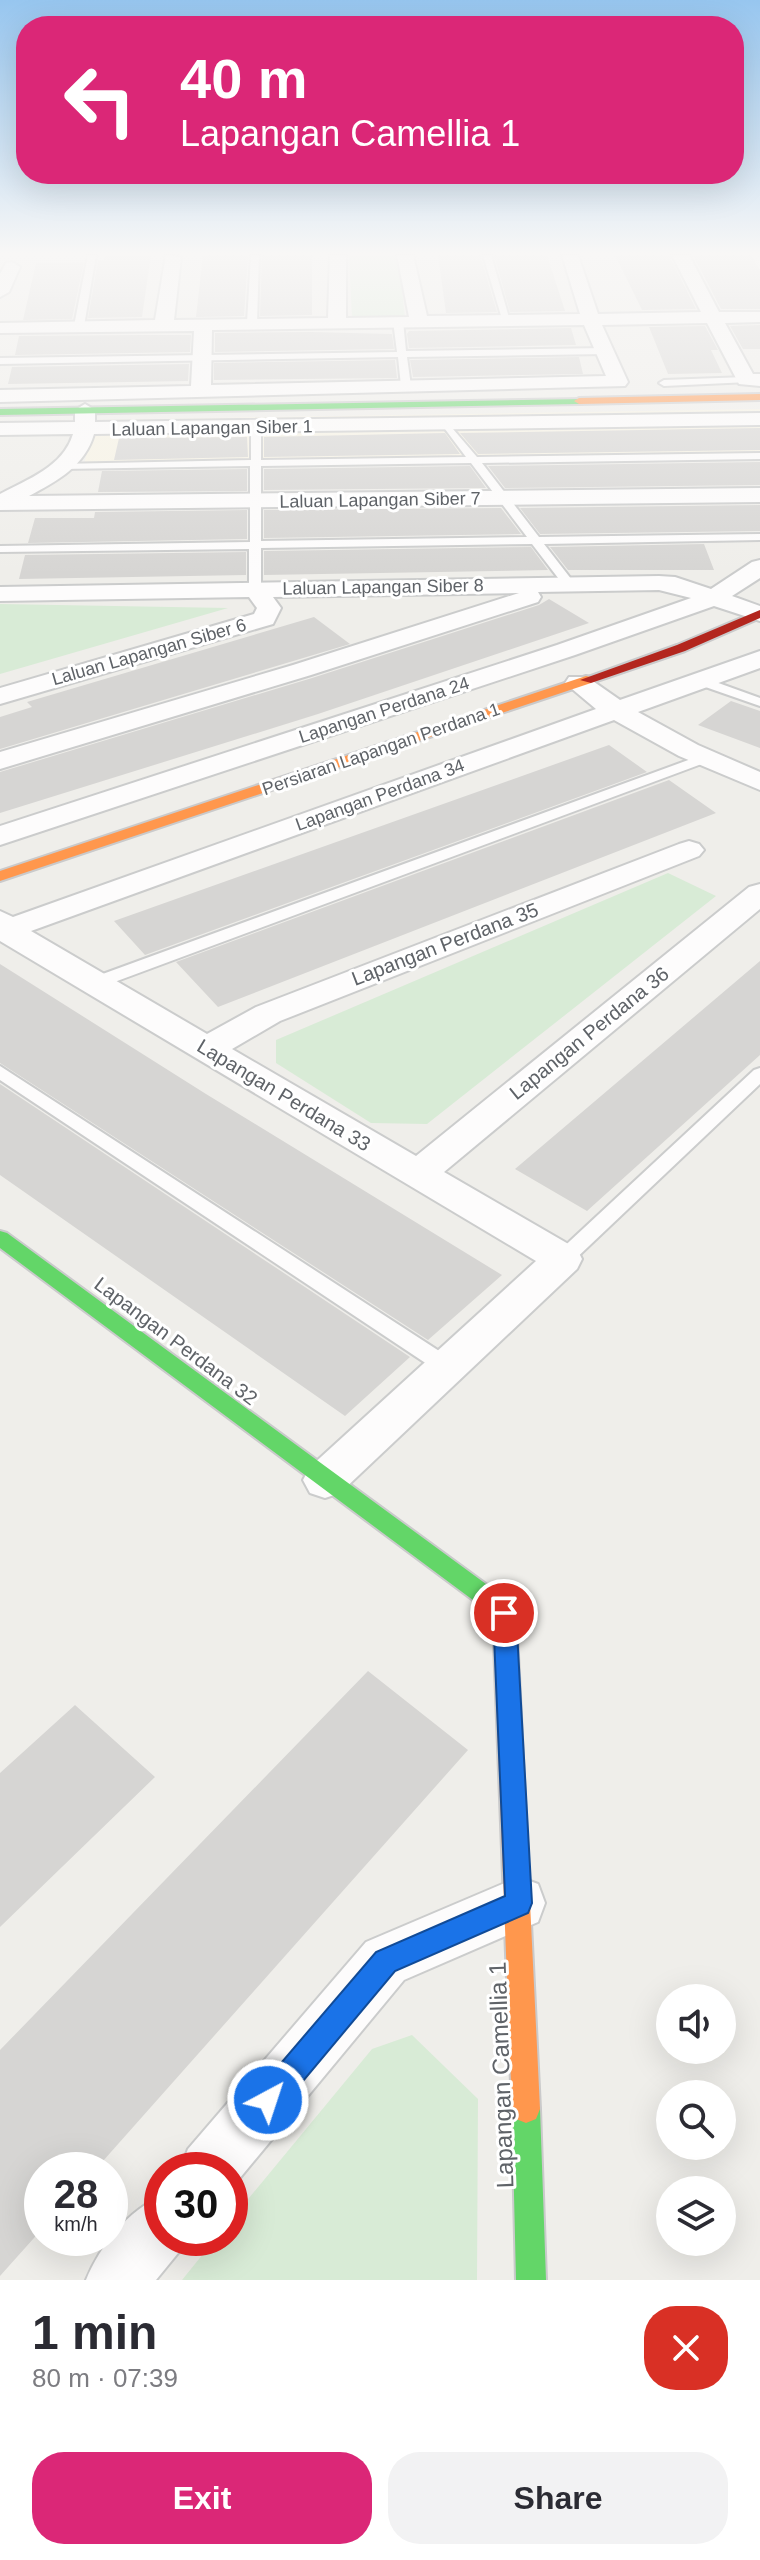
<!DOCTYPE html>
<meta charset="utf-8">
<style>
:root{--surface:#fff;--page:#f2f2f3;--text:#2b2b33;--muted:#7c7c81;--accent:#db2777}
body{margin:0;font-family:Arial,sans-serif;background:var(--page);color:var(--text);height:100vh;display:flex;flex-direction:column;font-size:30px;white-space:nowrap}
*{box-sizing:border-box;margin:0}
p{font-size:26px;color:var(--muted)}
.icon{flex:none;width:44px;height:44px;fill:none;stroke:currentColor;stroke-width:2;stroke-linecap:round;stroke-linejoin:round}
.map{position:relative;height:2280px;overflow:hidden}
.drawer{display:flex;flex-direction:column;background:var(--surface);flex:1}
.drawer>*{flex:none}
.banner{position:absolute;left:16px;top:16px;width:728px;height:168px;border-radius:32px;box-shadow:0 8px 32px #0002;background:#db2777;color:#fff;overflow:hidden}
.buttons{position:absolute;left:656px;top:1984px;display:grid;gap:16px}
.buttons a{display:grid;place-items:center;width:80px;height:80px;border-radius:50%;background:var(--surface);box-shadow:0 8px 32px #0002;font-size:40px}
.speed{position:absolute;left:24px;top:2152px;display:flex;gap:16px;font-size:40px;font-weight:700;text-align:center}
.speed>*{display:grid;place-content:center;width:104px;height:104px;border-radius:50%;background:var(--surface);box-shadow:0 8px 32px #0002;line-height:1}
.speed small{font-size:20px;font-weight:400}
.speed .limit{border:12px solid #d22;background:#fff;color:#111}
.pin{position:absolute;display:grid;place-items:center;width:68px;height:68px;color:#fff;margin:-34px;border:4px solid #fff;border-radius:50%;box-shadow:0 2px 8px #0007}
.me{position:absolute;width:88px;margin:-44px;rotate:40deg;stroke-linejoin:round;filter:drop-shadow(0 0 6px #0008)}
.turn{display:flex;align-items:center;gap:28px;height:168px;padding:0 32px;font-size:36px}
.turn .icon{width:104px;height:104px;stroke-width:2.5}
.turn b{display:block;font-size:56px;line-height:68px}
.round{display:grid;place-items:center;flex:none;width:84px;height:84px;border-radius:32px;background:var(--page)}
.headline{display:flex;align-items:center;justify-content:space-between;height:136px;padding:0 32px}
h1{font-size:48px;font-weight:700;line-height:60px}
.primary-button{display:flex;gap:16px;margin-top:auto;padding:16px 32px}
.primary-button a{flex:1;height:92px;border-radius:32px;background:var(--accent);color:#fff;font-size:32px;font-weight:700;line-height:92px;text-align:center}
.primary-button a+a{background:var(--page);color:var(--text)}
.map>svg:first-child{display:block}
.commercial{fill:#f7f3e4}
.green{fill:#d8ebd6}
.building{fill:#d6d5d3}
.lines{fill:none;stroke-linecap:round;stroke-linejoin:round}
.lane-casing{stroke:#cbcccc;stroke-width:4}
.street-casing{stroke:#cbcccc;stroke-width:4}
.fast-casing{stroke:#cacacb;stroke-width:4}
.slow-casing{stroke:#cacacb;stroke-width:4}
.jam-casing{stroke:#cacacb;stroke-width:4}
.lane{fill:#fdfcfc;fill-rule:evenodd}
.street{fill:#fdfcfc;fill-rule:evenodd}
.fast{fill:#63d668;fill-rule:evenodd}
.slow{fill:#ff974d;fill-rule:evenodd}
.jam{fill:#b3261e;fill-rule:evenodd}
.route{fill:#1a73e8;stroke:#114b97;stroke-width:2}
.labels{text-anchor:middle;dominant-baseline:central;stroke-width:6;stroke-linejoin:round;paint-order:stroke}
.far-street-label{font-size:18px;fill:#5f6368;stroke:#fff}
.street-label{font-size:20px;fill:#5f6368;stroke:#fff}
.near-street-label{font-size:24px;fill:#5f6368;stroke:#fff}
</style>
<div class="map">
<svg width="760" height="2280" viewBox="0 0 760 2280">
<rect width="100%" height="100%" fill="#efeeea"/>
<path class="commercial" d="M760 409V457L84 465 94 420Z"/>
<path class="green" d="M349 255H398L405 317 352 318Z
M0 604 228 608 0 674Z
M668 873 716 896 427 1124 371 1123 276 1063V1040Z
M412 2035 478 2099 477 2280H182L216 2238H230V2221L372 2049Z"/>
<path class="building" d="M151 255 142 317 88 318 98 261H104L105 256Z
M203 255H248L244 316 196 317Z
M262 255H312V315L260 316Z
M438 255H480L497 312 446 313Z
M494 255H547L565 311 510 312Z
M615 255H669L696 309 642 310Z
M693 255H751L760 270V309H721Z
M84 262 72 319 23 320 36 263Z
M760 325V349H743L730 326Z
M705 326 718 350H711L722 373 668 374 649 327Z
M571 328 576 345 409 348 407 334 409 331Z
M311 332 392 334 394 349 215 352V333Z
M140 335H191L190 352 15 355 19 336Z
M579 357 583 374 413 377 410 360Z
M395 360 397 378 214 380V363Z
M189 364 188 381 8 384 12 367Z
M760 428V450L478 454 460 433Z
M445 433 460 454 264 457V437Z
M247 437 248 457 114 460 119 438Z
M760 462V485L505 488 488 466Z
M470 466 486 488 264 490V469Z
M247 469V491L98 492 102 471Z
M760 505V531L540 534 520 508Z
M501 508 521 534 264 538V510Z
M247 510V539L28 543 35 518H94L95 512Z
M704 544 714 570H568L550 547Z
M531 547 548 570 264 575V551Z
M246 552V575L19 579 25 555Z
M549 599 589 623 318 714 0 813V772L312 678 539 605Z
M314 617 350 644 0 749V717L32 707 27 702Z
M731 701 760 711V748L698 725Z
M609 745 647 772 145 955 114 921Z
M669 780 716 813 218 1007 176 962Z
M760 961V1055L587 1211 515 1169Z
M0 964 206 1094 502 1275 428 1340 0 1063Z
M0 1084 410 1357 345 1416 0 1175Z
M368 1671 468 1750 95 2170H42V2229L0 2276V2050Z
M75 1705 155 1777 0 1927V1773Z"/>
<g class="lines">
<g class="lane-casing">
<path id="lane" d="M88 255H96L84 326 79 329 74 326Z
M251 255H259L257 323 252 326 247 323Z
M483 255H491L510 321 502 319Z
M398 318 403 321 406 351 606 348 611 351 606 354 407 357 411 386 406 389 401 386 398 357 0 364V358L397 352 393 321Z
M746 377 751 380 749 382 664 386 659 383 664 380Z
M447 422 477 457 760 453V459L482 463 539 537 760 534V540L544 544 575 584 569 588 565 587 532 544 261 548V589L255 593 249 589V549L0 552V546L250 542V466L62 469 58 468V464L251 460V427L256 424 261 427V460L466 457 442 425ZM471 463 527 537 261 541V466Z
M699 676 760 698V706L694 683V677Z
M702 755 709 759 707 762 101 987 95 988 87 983 89 979Z
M0 1066 453 1360 456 1366 453 1372 446 1374 439 1372 0 1080Z
M760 1068V1084L570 1264H556L553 1259 556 1254 754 1070Z"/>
</g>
<g class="street-casing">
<path id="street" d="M166 255 181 257 174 320 328 318 330 255H346V318L409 317 397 255H413L427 316 580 314 562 255H578L598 314 701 312 672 255H689L719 312H760V322L725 323 753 374H760V386L739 384 707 323 602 325 628 382 625 386 0 402V390L191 386 194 331 0 333V323L155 320ZM584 325 606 376 211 385 212 330Z
M12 262 20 267 9 292 0 297V274L6 263Z
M85 404 95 410V422L760 413V425L94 434C85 466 57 481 29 496L760 488V502L0 510V494C28 479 63 467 73 434L0 435V423L75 422V410Z
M760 560V578L732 596 760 606V621L714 606 575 655 0 845V826L557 645 691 598 659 590 538 592 541 597 538 602 311 675 0 769V752L293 665 519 593 273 597 281 608 273 624 0 704V688L254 614 257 608 249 597 0 601V587L659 576 675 577 711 589 752 562Z
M760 651V668L638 712 698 745 760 772V790L679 756 614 720 31 931 207 1034 256 1007 679 844 689 841 699 844 704 850 699 856 280 1021 232 1049 416 1156 749 887 760 884V909L444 1172 577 1249 582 1259 577 1269 340 1493 325 1498 310 1493 303 1480 310 1467 536 1261 0 941V911L13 917 596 709 565 683 569 677H587L620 700Z
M519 1877 538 1884 545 1903 538 1922 404 1980 230 2190V2170H180L188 2149 366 1942Z
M162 2196V2238H187L183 2247 156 2280H86C100 2246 128 2210 162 2196Z"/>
</g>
<g class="fast-casing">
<path id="fast" d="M583 399V403L579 404 0 415V409Z
M0 1231 7 1233 501 1595 505 1602 501 1609 493 1612 485 1609 0 1248Z
M526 2095 536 2099 540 2109 546 2280H516L512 2109 516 2099Z"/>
</g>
<g class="slow-casing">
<path id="slow" d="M760 394V400L579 404 574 401 579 398Z
M586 676 591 677V683L0 881V871Z
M493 1592 501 1595 516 1613 540 2109 536 2119 526 2123 516 2119 512 2109 493 1617 481 1602 485 1595Z"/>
</g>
<g class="jam-casing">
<path id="jam" d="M760 610V618L685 651 591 683 580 680 677 645Z"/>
</g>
<use href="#lane" class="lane"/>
<use href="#street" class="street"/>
<use href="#fast" class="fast"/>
<use href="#slow" class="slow"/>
<use href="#jam" class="jam"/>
</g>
<linearGradient id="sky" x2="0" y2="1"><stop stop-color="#97c6ef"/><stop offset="0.44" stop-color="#f8f7f6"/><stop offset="1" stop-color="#f8f7f6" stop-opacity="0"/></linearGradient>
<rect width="760" height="575" fill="url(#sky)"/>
<path class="route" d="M504 1603 513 1606 516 1613 532 1903 528 1913 395 1971 278 2111 268 2115 258 2111 254 2100 258 2090 376 1952 505 1896 493 1613 496 1606Z"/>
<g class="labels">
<g class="far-street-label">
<text transform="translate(212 428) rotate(-1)">Laluan Lapangan Siber 1</text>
<text transform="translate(380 500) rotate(-1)">Laluan Lapangan Siber 7</text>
<text transform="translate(383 587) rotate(-1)">Laluan Lapangan Siber 8</text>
<text transform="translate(149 652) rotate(-16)">Laluan Lapangan Siber 6</text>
<text transform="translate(384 710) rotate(-18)">Lapangan Perdana 24</text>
<text transform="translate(381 749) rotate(-19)">Persiaran Lapangan Perdana 1</text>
<text transform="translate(380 795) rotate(-20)">Lapangan Perdana 34</text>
</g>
<g class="street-label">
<text transform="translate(445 944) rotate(-21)">Lapangan Perdana 35</text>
<text transform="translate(589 1033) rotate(-39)">Lapangan Perdana 36</text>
<text transform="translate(284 1095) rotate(31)">Lapangan Perdana 33</text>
<text transform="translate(176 1341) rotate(37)">Lapangan Perdana 32</text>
</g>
<g class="near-street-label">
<text transform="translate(501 2075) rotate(-92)">Lapangan Camellia 1</text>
</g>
</g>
</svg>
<div class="buttons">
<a><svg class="icon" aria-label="sound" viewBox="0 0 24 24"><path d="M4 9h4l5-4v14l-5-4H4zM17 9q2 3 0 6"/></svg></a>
<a><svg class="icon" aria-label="search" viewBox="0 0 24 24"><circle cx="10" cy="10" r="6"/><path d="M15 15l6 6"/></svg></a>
<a><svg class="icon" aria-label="layers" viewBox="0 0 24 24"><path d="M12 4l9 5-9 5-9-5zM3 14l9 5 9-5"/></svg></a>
</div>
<div class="speed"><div>28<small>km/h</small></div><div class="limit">30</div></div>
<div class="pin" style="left:504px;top:1613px;background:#d93025"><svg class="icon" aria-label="arrive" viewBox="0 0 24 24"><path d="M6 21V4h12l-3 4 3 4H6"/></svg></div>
<svg class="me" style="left:268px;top:2100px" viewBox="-20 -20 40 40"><circle r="17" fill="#1a73e8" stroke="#fff" stroke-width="3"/><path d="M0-11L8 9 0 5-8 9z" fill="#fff"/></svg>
<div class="banner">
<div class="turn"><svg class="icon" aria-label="left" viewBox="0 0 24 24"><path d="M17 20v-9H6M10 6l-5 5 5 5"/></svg><div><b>40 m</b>Lapangan Camellia 1</div></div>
</div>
</div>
<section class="drawer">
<div class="headline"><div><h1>1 min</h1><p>80 m · 07:39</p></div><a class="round" style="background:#d93025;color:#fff"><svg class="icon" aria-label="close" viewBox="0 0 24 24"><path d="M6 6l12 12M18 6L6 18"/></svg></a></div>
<div class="primary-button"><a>Exit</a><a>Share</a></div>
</section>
